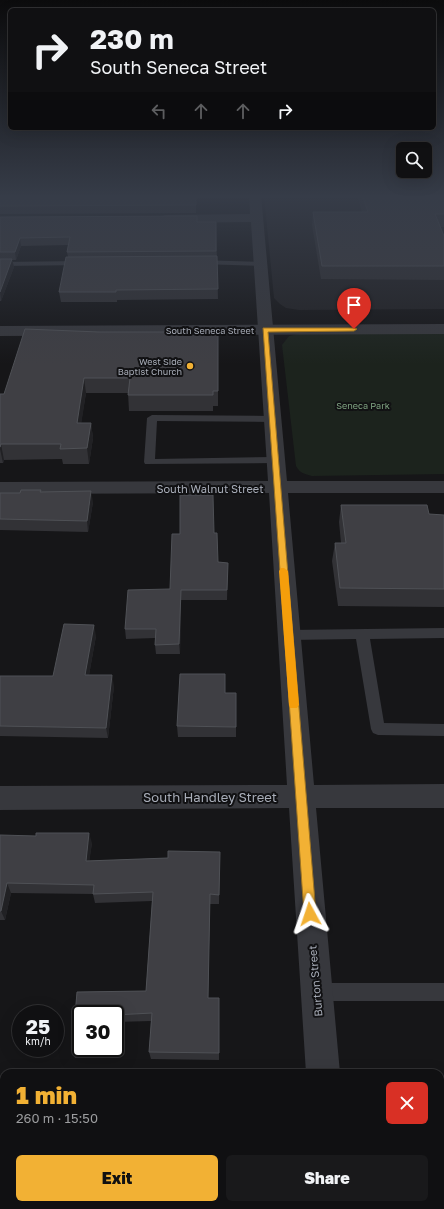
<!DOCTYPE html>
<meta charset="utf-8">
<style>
:root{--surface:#101012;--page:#19191b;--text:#f1f3f6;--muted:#9c9d9f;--line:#303032;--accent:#f2b134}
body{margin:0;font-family:"Golos Text",sans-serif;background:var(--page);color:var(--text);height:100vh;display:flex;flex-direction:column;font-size:15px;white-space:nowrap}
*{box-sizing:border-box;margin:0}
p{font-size:13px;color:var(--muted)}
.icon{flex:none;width:22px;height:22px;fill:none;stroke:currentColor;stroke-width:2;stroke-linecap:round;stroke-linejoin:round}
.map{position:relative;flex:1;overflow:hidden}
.drawer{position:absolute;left:0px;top:1069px;width:444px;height:140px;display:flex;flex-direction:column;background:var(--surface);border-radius:12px 12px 0 0;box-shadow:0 4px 16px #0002,0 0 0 1px var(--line)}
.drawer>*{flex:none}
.hud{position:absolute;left:8px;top:8px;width:428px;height:122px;border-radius:6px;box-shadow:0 4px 16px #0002,0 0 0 1px var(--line);background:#101012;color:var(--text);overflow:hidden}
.tools{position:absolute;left:396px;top:142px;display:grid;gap:8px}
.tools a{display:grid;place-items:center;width:36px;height:36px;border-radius:6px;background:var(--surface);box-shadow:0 4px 16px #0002,0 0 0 1px var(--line);font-size:20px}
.speed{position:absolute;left:12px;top:1005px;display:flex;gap:8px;font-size:20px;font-weight:700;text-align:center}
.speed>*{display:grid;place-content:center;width:52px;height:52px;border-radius:50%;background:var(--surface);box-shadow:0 4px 16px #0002,0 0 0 1px var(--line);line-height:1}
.speed small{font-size:10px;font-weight:400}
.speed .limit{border:2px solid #111;border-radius:6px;background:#fff;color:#111}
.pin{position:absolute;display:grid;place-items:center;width:34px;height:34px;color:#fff;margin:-41px -17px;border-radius:50% 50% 50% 0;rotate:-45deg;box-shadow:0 0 4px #0007}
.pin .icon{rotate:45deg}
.me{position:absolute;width:44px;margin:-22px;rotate:355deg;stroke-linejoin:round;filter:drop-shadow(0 0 3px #0008)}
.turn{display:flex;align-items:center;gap:14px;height:84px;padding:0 16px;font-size:18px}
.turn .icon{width:52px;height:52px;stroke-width:2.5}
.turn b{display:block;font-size:28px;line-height:34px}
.lanes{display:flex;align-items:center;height:38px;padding:0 16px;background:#0003;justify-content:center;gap:20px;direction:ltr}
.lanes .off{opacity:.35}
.round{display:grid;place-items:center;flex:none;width:42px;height:42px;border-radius:6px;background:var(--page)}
.headline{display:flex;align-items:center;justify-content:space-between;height:68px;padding:0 16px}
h1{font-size:24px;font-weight:800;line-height:30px;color:var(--accent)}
.cta{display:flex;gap:8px;margin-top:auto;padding:8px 16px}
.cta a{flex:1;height:46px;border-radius:6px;background:var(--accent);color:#111;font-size:16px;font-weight:800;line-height:46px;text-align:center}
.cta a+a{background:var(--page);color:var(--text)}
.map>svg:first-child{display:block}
.built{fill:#222225}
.green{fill:#1c231d}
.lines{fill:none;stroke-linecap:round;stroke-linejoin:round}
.service{fill:#37383d;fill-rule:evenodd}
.minor{fill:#37383d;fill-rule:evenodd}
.tertiary{fill:#37383d;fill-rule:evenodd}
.wall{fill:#323236}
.shaded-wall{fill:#212124}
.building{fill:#3f3f44;stroke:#4f5156}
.route{fill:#f2b134;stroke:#9d7322}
.slow{fill:#f59e0b}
.poi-dot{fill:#f2b134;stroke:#111113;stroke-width:1.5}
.labels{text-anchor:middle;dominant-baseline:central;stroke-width:4;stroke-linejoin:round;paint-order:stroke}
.far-street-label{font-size:9px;fill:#a8adb8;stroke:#111113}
.far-poi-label{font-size:9px;fill:#a8adb8;stroke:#111113;text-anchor:end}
.far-park-label{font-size:9px;fill:#7fa381;stroke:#111113}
.street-label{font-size:11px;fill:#a8adb8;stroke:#111113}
.near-street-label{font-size:13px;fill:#a8adb8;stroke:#111113}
</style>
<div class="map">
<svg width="444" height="1209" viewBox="0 0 444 1209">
<rect width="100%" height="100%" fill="#161618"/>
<path class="built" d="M264 195H444V309L299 310 286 308 280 304 274 298Z"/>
<path class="green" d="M298 334H444V474L312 476C304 474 300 473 296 466L282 345 289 336Z"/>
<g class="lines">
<path class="service" d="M197 260 261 262 265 264 261 266 200 264H197Z
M82 261 86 263 85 265 0 266V262Z
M152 415 271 416 276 419 271 422 157 421 155 459 275 457 280 460 275 463 145 464 144 462 147 418Z
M444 628V638L370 639 384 723 444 724V736L378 735 373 733 371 729 356 639 289 640 284 639 282 635 284 631 289 630Z
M316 983H444V1001H316L309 999 307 992 309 985Z
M440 1099H444V1119H440Z"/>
<path class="minor" d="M249 195H261L287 481H444V493H288L314 785 444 784V808H316L340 1073H306L289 808 0 810V786L287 785 269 493 0 494V482L268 481 251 222 166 223 162 222 160 219 162 216 166 215 250 214Z
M314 1205H352V1209H314Z"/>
<path class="tertiary" d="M444 324V334L0 336V326Z"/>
</g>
<path class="wall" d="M0 195H196V213L0 214Z
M357 195H444V227H440L444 236V280L321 279 312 225 313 212H362Z
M0 217 197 222H216L218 299 117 300V302H61L59 292 68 257 67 252 68 245 21 246 16 260H12L14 267 1 301H0Z
M99 332H218V406H213V411H129L128 393H86L81 423H91L93 438 89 464H63L62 459 4 460 3 463H0V394H4Z
M41 492 93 502 88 532 0 530V493H20Z
M341 505 429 514 444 515V607L338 606 332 561 335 543H341L339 522Z
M214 533 218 562 228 563 227 600H181L180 654H156L155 645V638L126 639 125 629 170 589Z
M96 636 89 675 114 686 108 738 0 736V676H53Z
M177 726 236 727V737H178Z
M0 835 92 843 89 861 168 858 220 852 219 904H210L208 998H219V1060L151 1059 149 1052 151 1021 115 1022V1014H81L106 1048 105 1057 75 1058 72 1051 77 992 146 991 152 901 95 903 93 894 11 893 5 920H0Z"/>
<path class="shaded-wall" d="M20 238 21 246 16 260 15 252Z
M12 259 14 267 1 301 0 292Z
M84 378 86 393 79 438 77 423Z
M91 423 93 438 89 464 87 448Z
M1 444 4 460 3 463 0 449Z
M91 491 93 502 88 532 87 521Z
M181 590V600L180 654 179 644Z
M94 625 96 636 87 686 85 675Z
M112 675 114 686 108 738 106 728Z
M89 833 92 843 88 871 86 861Z
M7 883 11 893 5 920 1 911Z
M210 894V904L208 1006V998Z
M103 1048H106L105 1057 103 1049Z
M0 1113 1 1115 0 1124Z"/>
<path class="building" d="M0 195H196V205L0 206Z
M362 195H444V214H435L444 236V266H322L313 212H368Z
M197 216V222H216V251L67 252 70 237 20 238 15 252H0V217Z
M217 256 218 289 116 290V292H59L66 257Z
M0 259H12L0 292Z
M25 329 99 332H218V391H213V395H128L130 378H84L77 423H91L87 448 60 449 61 444H1L0 447V394H4Z
M21 490H41L40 492 91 491 87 521 0 519V493H20Z
M180 495H213L214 533H217L218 562 228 563 227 590H181L179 644 155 645 156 629H125L128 590 170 589 172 534H180Z
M341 505H427L429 514 444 515V589L340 588 335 543H346Z
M64 624 94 625 85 675H112L106 728 0 726V676H53Z
M180 674H225V693H236V727L177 726Z
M36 833H89L86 861 168 858V851L220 852 219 895 210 894 208 998H219V1053L149 1052 152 1013 115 1015V1014H81V1048H103V1049L72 1051 77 992 146 991 153 892 93 894 94 885 7 883 1 911H0V835L36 836Z"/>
<linearGradient id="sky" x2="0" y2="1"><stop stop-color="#0c0c0d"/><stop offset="0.54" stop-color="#363c48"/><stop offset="1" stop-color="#363c48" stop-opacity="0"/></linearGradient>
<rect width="444" height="364" fill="url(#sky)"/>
<path class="route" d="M263 328H354L357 329 354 331 268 332 316 914 314 918 310 920 305 918 304 914Z"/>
<path class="slow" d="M281 568H284L288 571 299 705 297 708H290L289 705 279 571Z"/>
<circle class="poi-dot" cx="190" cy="366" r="4"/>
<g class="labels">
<g class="far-street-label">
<text x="210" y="330">South Seneca Street</text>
</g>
<g class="far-poi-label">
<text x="182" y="361">West Side<tspan x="182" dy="10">Baptist Church</tspan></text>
</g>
<g class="far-park-label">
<text x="363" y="405">Seneca Park</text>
</g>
<g class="street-label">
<text x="210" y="488">South Walnut Street</text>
<text transform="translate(315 981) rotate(-95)">Burton Street</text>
</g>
<g class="near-street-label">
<text x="210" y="797">South Handley Street</text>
</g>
</g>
</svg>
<div class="tools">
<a><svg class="icon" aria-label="search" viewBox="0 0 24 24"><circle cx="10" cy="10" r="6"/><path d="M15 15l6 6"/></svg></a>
</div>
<div class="speed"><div>25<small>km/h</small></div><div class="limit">30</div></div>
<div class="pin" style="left:354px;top:329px;background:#d93025"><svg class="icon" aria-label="arrive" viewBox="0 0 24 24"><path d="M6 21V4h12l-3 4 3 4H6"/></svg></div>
<svg class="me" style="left:310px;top:914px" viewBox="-20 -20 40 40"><path d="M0-17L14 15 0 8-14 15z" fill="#f2b134" stroke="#fff" stroke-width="4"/></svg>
<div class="hud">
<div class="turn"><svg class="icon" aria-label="right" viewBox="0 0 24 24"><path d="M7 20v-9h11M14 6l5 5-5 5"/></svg><div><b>230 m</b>South Seneca Street</div></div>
<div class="lanes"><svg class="icon off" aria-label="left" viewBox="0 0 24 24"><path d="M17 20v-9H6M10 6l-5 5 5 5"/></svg><svg class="icon off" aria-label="ahead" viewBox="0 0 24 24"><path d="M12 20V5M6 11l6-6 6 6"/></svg><svg class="icon off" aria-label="ahead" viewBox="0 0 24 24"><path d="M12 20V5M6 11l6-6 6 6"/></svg><svg class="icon" aria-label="right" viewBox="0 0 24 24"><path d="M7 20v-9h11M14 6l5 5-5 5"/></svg></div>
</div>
<section class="drawer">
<div class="headline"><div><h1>1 min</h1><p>260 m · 15:50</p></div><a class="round" style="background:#d93025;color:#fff"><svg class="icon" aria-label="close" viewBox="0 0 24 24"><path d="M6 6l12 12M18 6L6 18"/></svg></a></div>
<div class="cta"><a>Exit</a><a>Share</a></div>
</section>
</div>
